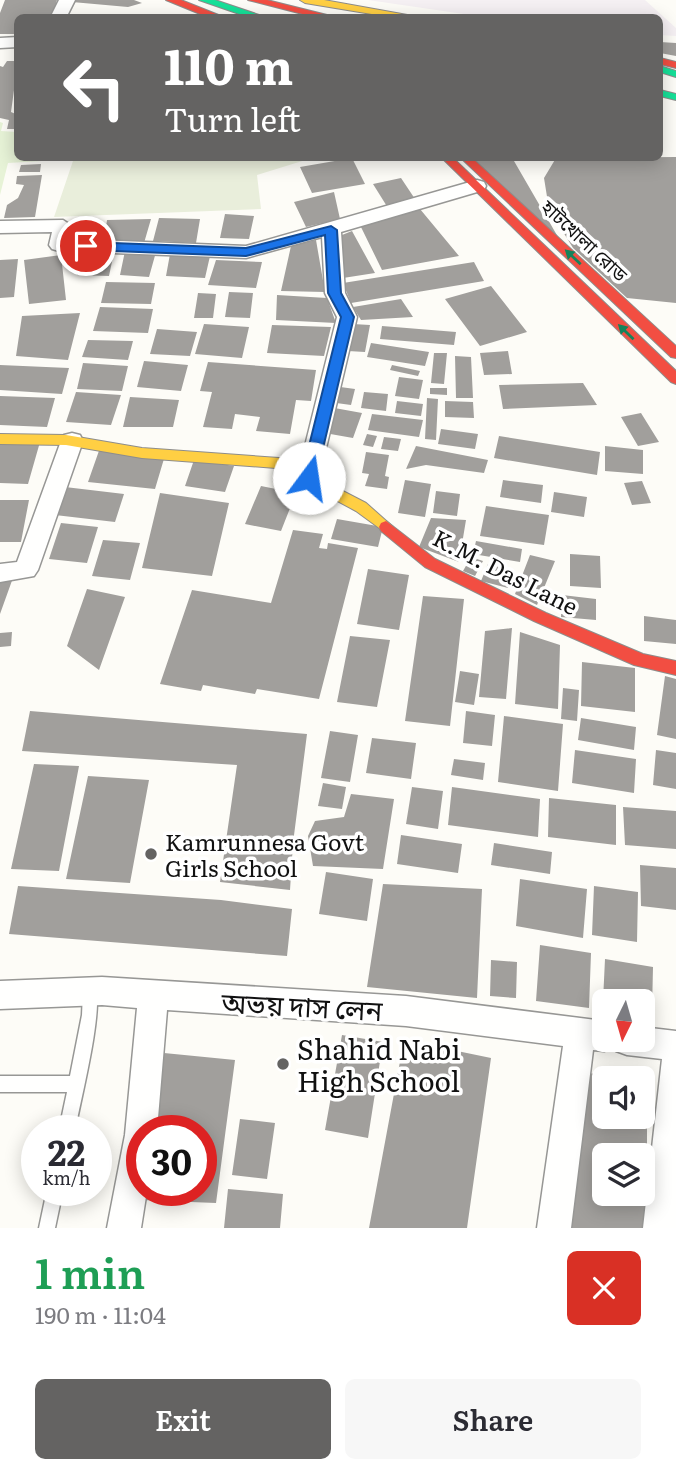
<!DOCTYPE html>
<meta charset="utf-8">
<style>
:root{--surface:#fff;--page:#f7f7f7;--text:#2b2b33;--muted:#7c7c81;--accent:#646362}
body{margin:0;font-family:Literata,"Noto Sans Bengali",serif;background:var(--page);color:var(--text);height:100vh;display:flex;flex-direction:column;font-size:26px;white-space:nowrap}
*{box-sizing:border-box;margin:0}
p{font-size:23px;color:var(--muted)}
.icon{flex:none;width:38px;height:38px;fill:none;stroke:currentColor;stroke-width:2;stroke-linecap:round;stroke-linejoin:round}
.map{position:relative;height:1228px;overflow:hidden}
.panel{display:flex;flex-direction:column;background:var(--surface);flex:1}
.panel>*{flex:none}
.banner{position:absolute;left:14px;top:14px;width:649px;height:147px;border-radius:10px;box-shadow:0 4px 18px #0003;background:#646362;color:#fff;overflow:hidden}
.needle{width:46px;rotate:185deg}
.tools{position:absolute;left:592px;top:989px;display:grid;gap:14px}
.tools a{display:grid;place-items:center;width:63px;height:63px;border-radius:10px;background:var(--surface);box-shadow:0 4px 18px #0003;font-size:35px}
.speed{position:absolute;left:21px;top:1115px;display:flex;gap:14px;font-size:35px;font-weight:700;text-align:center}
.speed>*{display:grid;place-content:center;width:91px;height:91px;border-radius:50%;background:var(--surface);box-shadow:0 4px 18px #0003;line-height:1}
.speed small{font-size:18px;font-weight:400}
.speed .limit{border:10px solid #d22;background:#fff;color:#111}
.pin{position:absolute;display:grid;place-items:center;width:60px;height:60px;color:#fff;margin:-30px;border:4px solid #fff;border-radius:50%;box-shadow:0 2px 7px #0007}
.me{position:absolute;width:77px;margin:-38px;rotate:14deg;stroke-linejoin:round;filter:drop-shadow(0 0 5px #0008)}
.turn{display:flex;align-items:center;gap:24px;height:147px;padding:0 35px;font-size:32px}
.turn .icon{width:91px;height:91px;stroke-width:2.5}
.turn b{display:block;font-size:49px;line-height:60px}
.round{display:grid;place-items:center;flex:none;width:74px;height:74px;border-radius:10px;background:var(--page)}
.summary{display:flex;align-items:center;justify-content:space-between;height:119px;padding:0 35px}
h1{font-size:42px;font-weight:600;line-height:52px;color:#1e9e55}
.action{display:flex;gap:14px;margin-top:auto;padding:14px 35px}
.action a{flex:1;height:80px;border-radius:10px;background:var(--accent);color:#fff;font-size:28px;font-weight:600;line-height:80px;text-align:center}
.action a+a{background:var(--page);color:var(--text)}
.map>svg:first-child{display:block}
.industrial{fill:#f5f0f3}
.green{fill:#e7f3d7}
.cemetery{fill:#e9eedb}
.building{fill:#a19f9c;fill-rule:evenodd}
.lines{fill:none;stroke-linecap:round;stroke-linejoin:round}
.lane-casing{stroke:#979795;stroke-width:3}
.street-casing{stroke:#979795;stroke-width:3}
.fast-casing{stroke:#8e8d8b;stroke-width:2}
.slow-casing{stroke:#8e8d8b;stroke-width:2}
.jam-casing{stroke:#8e8d8b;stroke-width:2}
.lane{fill:#fffffe;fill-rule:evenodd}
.street{fill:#fffffe;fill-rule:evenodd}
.fast{fill:#16e098;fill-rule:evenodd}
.slow{fill:#ffcf43;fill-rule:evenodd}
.jam{fill:#f24e42;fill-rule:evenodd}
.oneway{fill:#14835b}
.route{fill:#1a73e8;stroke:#114b97;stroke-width:2}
.poi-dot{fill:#646362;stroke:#fff;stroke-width:2.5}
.labels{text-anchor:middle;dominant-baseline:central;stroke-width:7;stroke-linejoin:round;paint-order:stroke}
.far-street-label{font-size:19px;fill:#111;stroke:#fff}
.street-label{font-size:23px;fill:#111;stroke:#fff}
.poi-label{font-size:23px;fill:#111;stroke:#fff;text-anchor:start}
.near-street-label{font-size:28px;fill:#111;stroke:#fff}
.near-poi-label{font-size:28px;fill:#111;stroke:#fff;text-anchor:start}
</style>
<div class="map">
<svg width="676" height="1228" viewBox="0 0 676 1228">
<rect width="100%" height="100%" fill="#fdfcf7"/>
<path class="industrial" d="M368 0H645L676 28V36L660 35V18H491Z"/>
<path class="green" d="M0 122 3 123 1 131 17 132 18 158H42V161L8 163 0 195Z"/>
<path class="cemetery" d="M74 158H312L257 175 261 209 54 217Z"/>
<path class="building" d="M5 0H57L52 18H18V34H0V13Z
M73 0H134L142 3 128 7 72 2Z
M660 42 676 43V56L660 53Z
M7 61H18L11 112 18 115V129H7L9 120 0 118V66L3 67Z
M676 157V303L627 298 573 248 549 209 544 178 556 158Z
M352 158 365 184 312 193 300 167Z
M481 158H502L514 161 558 237 472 161Z
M41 164 40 172H19L21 165Z
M42 175 35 217 4 218 7 205 18 198 24 185 16 184 17 176Z
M401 178 417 202 388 208 373 184Z
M334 192 340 219 306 227 294 202Z
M420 209 459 256 382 270 360 225Z
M225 214 254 216 249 239 220 238Z
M159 218 200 219 196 243 153 241Z
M151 219 144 243 104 242 107 220Z
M78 220H98L95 241H74Z
M352 231 375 273 343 278 337 237Z
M316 240 325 292 281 291 291 246Z
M83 251 114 252 109 276 77 275Z
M125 251 156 252 149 277 120 275Z
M170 254 210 256 205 278 166 276Z
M61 255 66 300 29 304 24 260Z
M18 259 14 297 0 298V260Z
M216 260 262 262 256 288 208 285Z
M474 262 484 281 351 303 343 283Z
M106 282 155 283 151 304 101 303Z
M491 286 527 332 480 346 445 299Z
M229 292 253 293 250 318 225 317Z
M198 293 216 294 213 318H194Z
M277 295 327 298 336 323 276 320Z
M401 299 413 317 361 320 353 307Z
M100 307 153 309 148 333 93 331Z
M80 313 68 360 16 356 22 316Z
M204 324 249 327 242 358 195 354Z
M353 324 370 325 365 352 348 351Z
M272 325 331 327 324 356 267 353Z
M382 326 456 332 454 345 380 339Z
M157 329 197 332 190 356 150 354Z
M88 340 133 341 128 360 82 357Z
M371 343 429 352 425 366 367 357Z
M508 351 512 374 484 375 480 353Z
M434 353H447L444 384 431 383Z
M455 356 471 357 473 398H456Z
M144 361 188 365 181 391 137 387Z
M208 362 316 370 311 401 296 400 290 434 256 431 260 417 235 414 232 429 203 427 212 392 200 391Z
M83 363 128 366 122 391 77 389Z
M0 365 69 368 62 394 0 390Z
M392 365 420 371 418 376 390 370Z
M399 377 423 380 419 399 395 396Z
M583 383 597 405 503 409 499 385Z
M333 386 355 389 351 405 329 402Z
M430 388H447V395L430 394Z
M76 392 121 395 111 425 66 422Z
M364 392 388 394 386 411 361 408Z
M0 396 55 398 47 427 0 425Z
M130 397 179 400 173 427H123Z
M427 398 438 399 436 440 425 439Z
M397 401 423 404 421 416 395 413Z
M445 401 473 402 474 418 445 417Z
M329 407 362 413 353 438 319 432Z
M641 413 659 442 638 446 621 417Z
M372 414 423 420 419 437 368 430Z
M441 429 478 434 475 449 438 444Z
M367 434 377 436 373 447 363 445Z
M499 436 600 452 597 475 494 458Z
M384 437 401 439 398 451 381 449Z
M0 441 40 442 28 484 0 483Z
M101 445 166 452 155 489 88 482Z
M416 446 488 460 484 473 426 465 406 469Z
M605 446 643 450V474L605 471Z
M366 452 389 455 385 476 389 477 387 489 365 486 369 474 362 473Z
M194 460 234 466 225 492 185 486Z
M405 480 431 484 425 517 398 513Z
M503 480 543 485 541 503 500 497Z
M642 481 651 503 632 505 624 483Z
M261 486 296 493 281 531 245 524Z
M65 487 124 494 115 522 55 515Z
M436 491 460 494 457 516 433 513Z
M554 492 587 497 584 517 551 512Z
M160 493 229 503 212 576 142 568Z
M0 500H29L21 542H0Z
M486 506 549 515 544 545 480 536Z
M431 518 466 520 459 562 419 547Z
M337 519 383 527 378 547 331 539Z
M61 523 98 527 87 563 49 559Z
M293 530 323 534 319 548 327 549 328 543 358 548 319 699 257 689 255 694 203 685 201 691 160 684 192 590 271 603Z
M103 540 140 543 130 580 92 576Z
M476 541 522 549 520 562 473 554Z
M570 554 600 556 601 588 570 586Z
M530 555 555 561 537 605 515 594Z
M471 557 483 561 475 576 463 571Z
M488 564 514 571 508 588 481 581Z
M368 569 409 575 399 630 357 624Z
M0 573 14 575 0 614Z
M87 589 125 597 99 670 67 646Z
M562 595 596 599V620L561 617Z
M423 596 464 599 450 726 405 721Z
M644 616 676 620V644L644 641Z
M512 628 506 699 479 697 485 631Z
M12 632 11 646 0 647V633Z
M520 632 560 645 558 709 515 704Z
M350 636 390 640 377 707 337 702Z
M582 662 635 668V712L581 706Z
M460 671 479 674 474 705 455 702Z
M665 676 676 679V739L657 735Z
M563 688 579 690 577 721 561 719Z
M30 711 307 734 293 843 290 890 220 882 237 765 22 751Z
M466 711 495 715 492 746 463 743Z
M504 716 563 724 558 791 498 782Z
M581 718 636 727 634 750 578 740Z
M330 731 358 735 350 782 321 778Z
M372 738 416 743 411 779 366 773Z
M575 750 636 759 634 793 572 783Z
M656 750 676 753V789L653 785Z
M454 759 485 763 483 780 451 775Z
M34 764 79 766 59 871 11 869Z
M88 776 149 780 130 883 66 879Z
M323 783 346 787 342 809 318 806Z
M412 787 443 791 438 829 406 824Z
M452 787 540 799 538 837 448 825Z
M351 794 394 799 383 869 313 866 308 836 315 821 344 817Z
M549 798 616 805V845L548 837Z
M623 807 676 811V849L625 845Z
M401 835 462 844 458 873 397 864Z
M494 843 552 852 550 874 491 865Z
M640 865 676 868V910L641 906Z
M326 872 373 879 367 921 319 914Z
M520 879 587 889 583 938 516 926Z
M383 884 482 889 477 998 367 987Z
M18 886 221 900 292 909 287 956 9 934Z
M594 886 638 892 637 942 592 935Z
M540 945 591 953 589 1008 536 1001Z
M605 959 653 967 652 1011 642 1010V1001H603Z
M491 960 517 962 516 998 490 996Z
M342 1035 383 1042 368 1138 325 1130Z
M404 1040 491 1058 467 1228H369Z
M164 1053 235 1060 216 1203 141 1200 143 1190H201V1130H152Z
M576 1072 618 1076 604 1078V1116H642V1079H647V1228H557ZM604 1155H642V1194H604Z
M240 1119 275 1123 267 1179 232 1175Z
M228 1189 283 1194 280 1228H224Z"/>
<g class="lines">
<g class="lane-casing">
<path id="lane" d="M90 985 95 987C104 1009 80 1102 75 1130H59L67 1092H0V1076H70L82 1015 83 992 85 987Z
M47 1190H63L55 1228H39Z"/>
</g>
<g class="street-casing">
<path id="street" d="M59 0H75L66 18H50Z
M18 37V47L0 48V38Z
M477 180 484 182 486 186 484 190 341 232 345 293 357 317 319 478 316 484 308 486 300 484 297 478 337 317 325 293 322 237 246 258 59 251 52 249 49 245 52 232 0 233V221L63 220 72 226 70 239 246 246Z
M72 433 80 435 83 441 38 570 34 576 0 582V564L17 562 61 441 64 435Z
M102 977 406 996 604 1021V1040H642V1027L676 1031V1228H643L662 1059 627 1055 616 1051 615 1047 604 1051 593 1050 571 1228H537L563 1046 406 1026 167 1010 157 1130H142V1190H147L141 1228H107L125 1135 137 1008 102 1005 0 1009V981Z"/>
</g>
<g class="fast-casing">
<path id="fast" d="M199 0H215L268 18H251Z
M660 66 676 71V77L660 72Z
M660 90 676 94V100L660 96Z"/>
</g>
<g class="slow-casing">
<path id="slow" d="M300 0H324L424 18H396L305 3Z
M0 434 66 435 142 448 279 458 366 503 393 527 386 533 356 511 276 468 142 458 66 445 0 444Z"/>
</g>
<g class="jam-casing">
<path id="jam" d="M166 0H181L226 18H210Z
M248 0H267L339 18H318Z
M660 58 676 62V68L660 64Z
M442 158H453L676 371V384L671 382Z
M461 158H472L676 346V358L671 357Z
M386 521 435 559 546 613 643 654 676 661V675L634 665 534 621 425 567 381 531 379 527 381 523Z"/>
</g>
<use href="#lane" class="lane"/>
<use href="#street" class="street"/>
<use href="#fast" class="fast"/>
<use href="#slow" class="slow"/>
<use href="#jam" class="jam"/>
</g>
<defs><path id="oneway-solid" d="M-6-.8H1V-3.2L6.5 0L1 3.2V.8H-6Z" transform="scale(1.75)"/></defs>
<g class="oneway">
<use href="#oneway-solid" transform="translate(573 257) rotate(-137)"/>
<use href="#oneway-solid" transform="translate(626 332) rotate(-136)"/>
</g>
<path class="route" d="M331 226 337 230 341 293 354 317 316 478 309 484 301 478 341 317 328 293 325 235 246 256 86 250 79 246 86 242 246 248Z"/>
<g class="poi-dot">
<circle cx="151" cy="854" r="7"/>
<circle cx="283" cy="1064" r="7"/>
</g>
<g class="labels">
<g class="far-street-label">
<text transform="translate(585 240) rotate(43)">হাটখোলা রোড</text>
</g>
<g class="street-label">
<text transform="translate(506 571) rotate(27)">K.M. Das Lane</text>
</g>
<g class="poi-label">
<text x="165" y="841">Kamrunnesa Govt<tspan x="165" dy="26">Girls School</tspan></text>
</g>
<g class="near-street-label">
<text transform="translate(302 1005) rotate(3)">অভয় দাস লেন</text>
</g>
<g class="near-poi-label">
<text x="297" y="1048">Shahid Nabi<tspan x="297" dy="32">High School</tspan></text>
</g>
</g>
</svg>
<div class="tools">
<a><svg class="needle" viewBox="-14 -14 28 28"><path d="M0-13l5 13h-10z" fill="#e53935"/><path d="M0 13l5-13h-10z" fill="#7c7c81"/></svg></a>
<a><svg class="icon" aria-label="sound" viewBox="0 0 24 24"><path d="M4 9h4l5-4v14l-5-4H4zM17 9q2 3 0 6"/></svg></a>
<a><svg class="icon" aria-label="layers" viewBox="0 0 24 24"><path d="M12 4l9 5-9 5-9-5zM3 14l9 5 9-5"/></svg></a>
</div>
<div class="speed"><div>22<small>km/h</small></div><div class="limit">30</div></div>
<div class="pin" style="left:86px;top:246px;background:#d93025"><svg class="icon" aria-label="arrive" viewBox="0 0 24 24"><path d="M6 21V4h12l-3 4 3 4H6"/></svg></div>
<svg class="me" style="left:309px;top:478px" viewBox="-20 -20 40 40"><circle r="19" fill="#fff"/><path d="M0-13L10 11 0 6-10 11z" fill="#1a73e8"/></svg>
<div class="banner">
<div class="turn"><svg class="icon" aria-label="left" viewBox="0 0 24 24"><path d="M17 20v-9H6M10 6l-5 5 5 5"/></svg><div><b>110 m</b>Turn left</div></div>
</div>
</div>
<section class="panel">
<div class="summary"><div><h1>1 min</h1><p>190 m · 11:04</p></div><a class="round" style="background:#d93025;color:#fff"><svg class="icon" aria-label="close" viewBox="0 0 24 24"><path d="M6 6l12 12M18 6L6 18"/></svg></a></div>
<div class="action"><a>Exit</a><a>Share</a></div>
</section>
